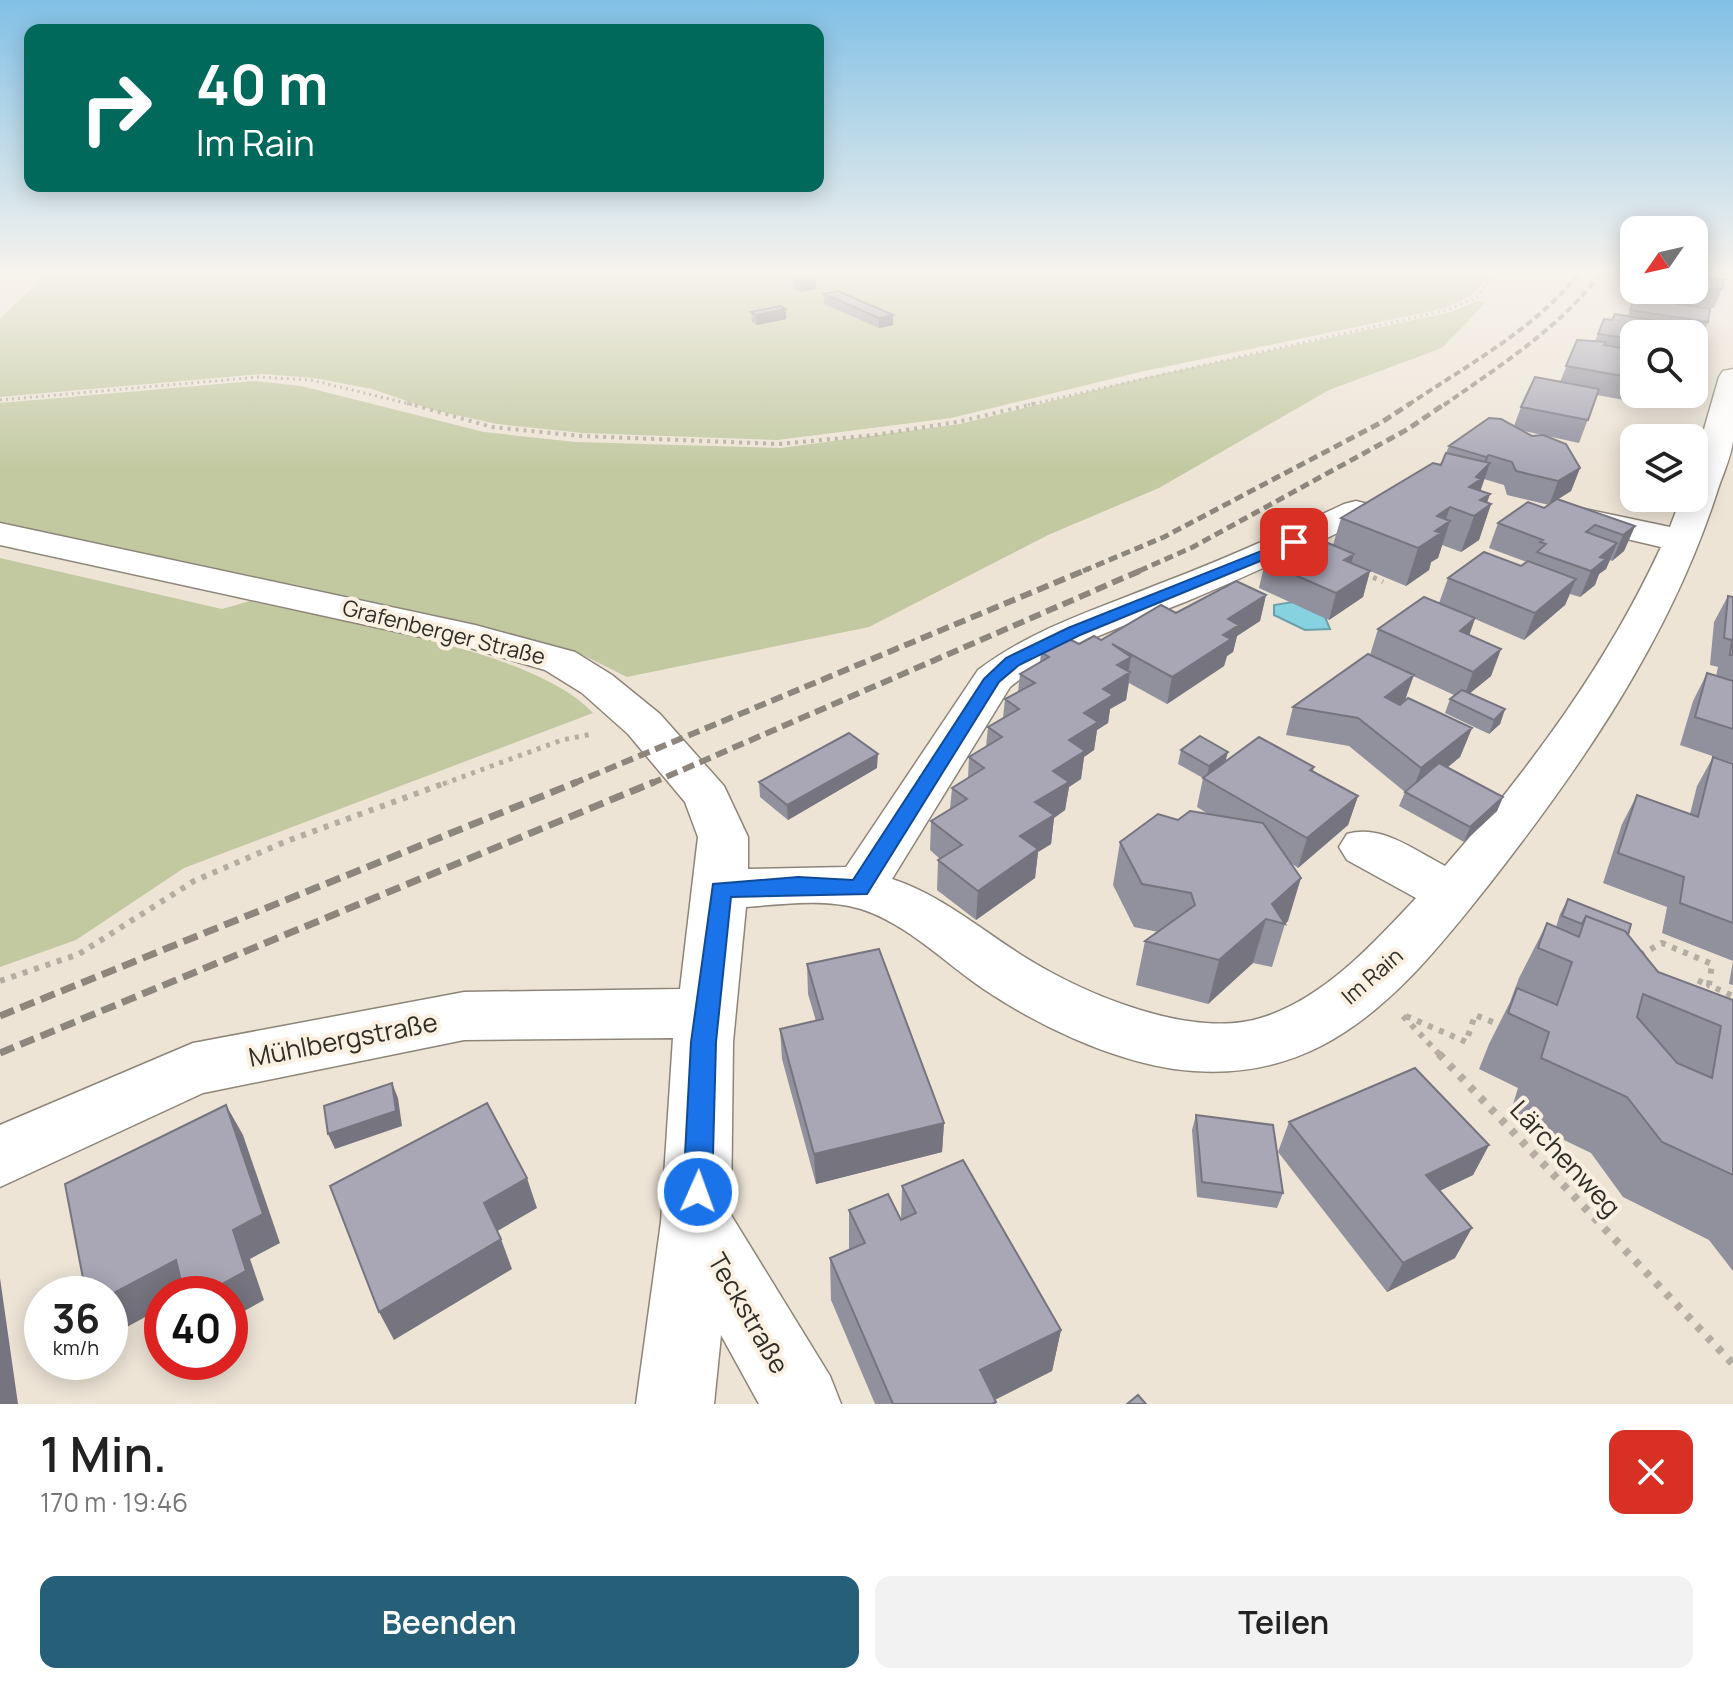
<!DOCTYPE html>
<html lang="de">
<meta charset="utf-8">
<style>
:root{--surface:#fff;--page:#f2f2f2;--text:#222;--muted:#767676;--accent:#255f78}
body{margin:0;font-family:Manrope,sans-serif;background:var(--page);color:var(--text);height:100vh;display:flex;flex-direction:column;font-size:30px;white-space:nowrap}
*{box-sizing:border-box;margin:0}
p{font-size:26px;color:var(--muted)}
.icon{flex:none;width:44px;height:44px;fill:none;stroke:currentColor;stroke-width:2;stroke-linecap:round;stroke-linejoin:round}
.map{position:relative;height:1404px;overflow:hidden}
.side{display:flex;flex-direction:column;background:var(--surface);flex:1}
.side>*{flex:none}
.top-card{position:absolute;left:24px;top:24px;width:800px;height:168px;border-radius:16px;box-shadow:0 4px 20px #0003;background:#00695c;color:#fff;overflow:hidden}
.needle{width:52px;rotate:236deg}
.controls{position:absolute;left:1620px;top:216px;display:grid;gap:16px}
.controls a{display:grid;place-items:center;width:88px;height:88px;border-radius:16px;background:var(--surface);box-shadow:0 4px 20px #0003;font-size:40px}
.speed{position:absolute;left:24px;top:1276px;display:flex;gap:16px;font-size:40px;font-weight:700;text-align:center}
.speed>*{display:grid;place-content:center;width:104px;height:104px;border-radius:50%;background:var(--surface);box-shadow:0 4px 20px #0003;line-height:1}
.speed small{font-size:20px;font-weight:400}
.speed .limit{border:12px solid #d22;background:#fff;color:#111}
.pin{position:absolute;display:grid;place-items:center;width:68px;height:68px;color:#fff;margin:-34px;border-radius:16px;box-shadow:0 4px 12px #0006}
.me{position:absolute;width:88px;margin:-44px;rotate:2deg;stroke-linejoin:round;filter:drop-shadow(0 0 6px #0008)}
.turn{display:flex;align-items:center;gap:28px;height:168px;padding:0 40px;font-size:36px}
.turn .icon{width:104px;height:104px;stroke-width:2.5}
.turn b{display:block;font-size:56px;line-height:68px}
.round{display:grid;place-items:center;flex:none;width:84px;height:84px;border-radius:16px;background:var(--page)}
.headline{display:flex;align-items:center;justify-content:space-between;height:136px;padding:0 40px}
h1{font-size:48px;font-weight:600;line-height:60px}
.primary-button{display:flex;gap:16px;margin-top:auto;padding:16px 40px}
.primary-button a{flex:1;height:92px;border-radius:16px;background:var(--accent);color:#fff;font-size:32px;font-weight:600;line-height:92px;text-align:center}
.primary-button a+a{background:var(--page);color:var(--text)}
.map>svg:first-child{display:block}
.green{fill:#c2c9a1}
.water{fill:#86d2e1;stroke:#6ca0a9;stroke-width:2}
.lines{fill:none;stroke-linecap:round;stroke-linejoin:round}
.minor-casing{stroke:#8d8578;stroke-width:3}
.path-far4{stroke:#b4ada1;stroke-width:3;stroke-dasharray:2 4;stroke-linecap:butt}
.path-far3{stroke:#b4ada1;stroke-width:4;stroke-dasharray:3 5;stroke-linecap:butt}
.path-far2{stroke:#b4ada1;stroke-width:5;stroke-dasharray:4 6;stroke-linecap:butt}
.path-far1{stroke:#b4ada1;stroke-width:6;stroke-dasharray:5 7;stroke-linecap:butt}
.path{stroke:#b4ada1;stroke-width:8;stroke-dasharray:6 9;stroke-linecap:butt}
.minor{fill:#fff;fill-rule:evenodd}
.rail-far3{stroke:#8c867c;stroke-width:4;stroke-dasharray:7 4;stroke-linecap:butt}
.rail-far2{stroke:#8c867c;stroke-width:5;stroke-dasharray:9 5;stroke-linecap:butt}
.rail-far1{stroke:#8c867c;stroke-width:6;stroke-dasharray:12 6;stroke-linecap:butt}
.rail{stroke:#8c867c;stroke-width:7;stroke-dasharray:15 7;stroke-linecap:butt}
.wall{fill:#91909d}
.shaded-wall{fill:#76757f}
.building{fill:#a9a7b6;stroke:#76757f;stroke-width:2;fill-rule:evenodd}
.route{fill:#1a73e8;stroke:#114b97;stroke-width:2}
.labels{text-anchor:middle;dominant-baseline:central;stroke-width:8;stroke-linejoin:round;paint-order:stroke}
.street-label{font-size:22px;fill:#302d27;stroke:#faf1e3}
.near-street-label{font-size:26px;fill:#302d27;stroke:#faf1e3}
</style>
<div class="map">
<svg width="1733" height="1404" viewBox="0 0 1733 1404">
<rect width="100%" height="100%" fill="#ede4d6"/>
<path class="green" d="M46 274H1492L1470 296 1442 309 1140 372 951 418 777 440 583 433 497 424 433 410 372 389 314 378 262 374 0 397V319Z
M1476 301 1485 303 1442 348 1329 390 1159 488 1048 535 869 627 627 677 583 655 485 628 0 524V403L254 381 301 386 484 432 575 442 781 448 960 424 1148 377 1451 312Z
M0 558 222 609 250 601C338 621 535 649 593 713L184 868 76 940 0 967Z"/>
<path class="water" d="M1293 602 1325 617 1330 629 1305 630 1274 615V605Z"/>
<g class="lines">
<g class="minor-casing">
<path id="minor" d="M1733 369C1733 392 1733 418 1733 441 1731 457 1723 474 1718 489 1671 637 1582 766 1487 887 1440 946 1389 1011 1321 1046 1274 1070 1226 1076 1174 1069 1108 1059 1037 1025 982 988 943 961 907 924 861 909 825 898 783 904 746 907L733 1042 731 1215 830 1376 841 1404H759L721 1335 714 1404H636L661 1222 673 1038 464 1040 203 1093 0 1187V1125L193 1043 464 992 680 989 698 837 685 802 628 734 582 693 545 670 467 647 0 545V523L475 625 575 652 612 675 660 714 724 786 748 837V869L846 867 978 670C1032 629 1097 609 1159 584 1222 560 1283 533 1344 504L1356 501 1368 504 1373 511 1368 518C1308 548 1247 576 1185 602 1124 626 1061 646 1010 687L892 879C941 895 980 929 1023 956 1083 994 1193 1041 1264 1017 1325 997 1374 943 1416 898L1347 860 1339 847 1347 834C1382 824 1414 850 1445 866 1530 768 1606 666 1661 547L1563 524 1558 517 1563 510 1575 507 1670 527 1681 498H1694V464L1719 377 1723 371Z"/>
</g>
<path class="path-far4" d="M0 400 259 377 311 380 414 405
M1028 405 1447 310 1478 297 1488 281 1500 274"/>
<path class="path-far3" d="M407 403 492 427 581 436 779 444 875 435 957 422 1037 403"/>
<path class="path-far2" d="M1364 573 1383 582
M443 784 562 740 592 734"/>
<path class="path-far1" d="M1640 955 1662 943 1712 964 1709 985 1733 996
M0 981 79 954 194 881 287 841 448 782
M1696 991 1697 980 1710 986
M1403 1016 1441 1056
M1406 1016 1466 1042 1475 1015 1505 1027"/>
<path class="path" d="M1439 1054 1733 1364"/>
<use href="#minor" class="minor"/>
<path class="rail-far3" d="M1408 405C1463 368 1538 327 1578 274
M1444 405C1498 367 1560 328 1600 274"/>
<path class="rail-far2" d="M1083 571 1164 537 1382 422 1411 403
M1139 571 1193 547 1408 429 1446 403"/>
<path class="rail-far1" d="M572 784 1088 569
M650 784 1144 569"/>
<path class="rail" d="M0 1016 577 782
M0 1053 654 782"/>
</g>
<path class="wall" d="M1694 276 1724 280 1722 289 1714 308H1704L1710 309 1708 322 1699 342 1694 341V334H1634V394H1644L1640 403 1597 395 1579 443 1524 431 1532 436 1543 435 1566 444 1580 468 1571 491 1558 499 1635 526 1624 551 1612 561 1610 560 1606 569 1599 574 1595 585 1580 597 1570 594 1565 605 1524 640 1475 619 1469 635 1501 649 1491 676 1470 693 1505 709 1500 724 1489 734 1445 713 1450 699 1454 695 1413 676 1405 701 1408 698 1472 728 1460 757 1447 768 1503 797 1497 811 1464 842 1399 806 1405 792 1349 746 1286 735 1293 707 1368 654 1370 655 1378 629 1424 597 1439 603 1448 578 1484 552 1521 566 1527 562 1489 548 1498 523 1528 502 1544 508 1554 502 1549 505 1507 495 1504 485 1484 479 1480 491 1490 494 1487 502 1491 504 1479 540 1461 552 1442 545 1438 558 1431 562 1429 570 1406 586 1370 571 1363 597 1329 620 1259 588 1265 562 1309 535 1333 545 1341 518 1433 463 1441 465 1449 446 1489 418 1501 419 1514 426 1521 407 1535 377 1560 382 1577 340 1595 341 1604 319 1612 320 1615 314 1628 316 1635 297 1646 299 1649 290H1694Z
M793 279H815L816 289 801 292 793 288Z
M824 294 893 325 879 328 824 304Z
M751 312 786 319 757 325 752 322Z
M1694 360 1700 381 1695 392H1694Z
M1266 595 1260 621 1237 636 1233 652 1227 656 1224 666 1167 704 1129 683 1126 700 1110 709 1108 723 1097 730 1094 750 1084 757 1081 779 1069 787 1065 810 1054 818 1051 844 1038 852 1035 878 976 920 937 890 938 860 940 859 930 850 931 821 950 809 952 788 968 778 969 757 986 747 988 727 1003 718 1005 699 1018 692 1020 674 1040 662 1041 652 1101 640 1176 613Z
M1728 596 1733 597V763L1680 745 1693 701 1707 673 1716 676 1718 667 1710 665 1714 622Z
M1181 750 1226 761 1314 767 1313 772 1358 796 1348 825 1298 868 1291 863 1288 921 1285 924 1272 967 1253 963 1208 1004 1136 985 1145 941 1158 932 1134 927 1113 885 1120 842 1178 820 1208 814 1197 807 1203 778 1178 764Z
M1713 757 1733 764V961L1662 933 1667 907 1603 883 1622 824 1637 795 1690 814 1697 786Z
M877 768 788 820 760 797 759 782Z
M1568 899 1628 935 1658 972 1733 1000V1271L1709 1240 1623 1197 1591 1153 1510 1114 1518 1088 1479 1069 1489 1044 1510 1002 1519 978 1547 923 1556 927 1560 914Z
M1733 961V985L1729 984Z
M807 964 944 1123 942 1152 816 1184 782 1059 780 1029 816 1021 808 994Z
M1196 1115 1283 1193 1277 1208 1197 1197 1192 1130Z
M1289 1122 1489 1145 1473 1175 1439 1191 1455 1258 1387 1292 1278 1152Z
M902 1186 1061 1330 1052 1371 995 1400 996 1404H875L831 1300 830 1258 849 1250V1210L901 1220Z"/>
<path class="shaded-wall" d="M815 279 816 289 801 292V283Z
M786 309V319L757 325 756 315Z
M893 315V325L879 328V318Z
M1489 455 1484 469 1490 463 1478 498 1469 487 1481 472 1486 457Z
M1580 468 1571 491 1549 505 1558 481Z
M1490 494 1485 508 1491 504 1479 540 1461 552 1480 500Z
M1450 507 1444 525 1450 521 1438 558 1431 562 1429 570 1406 586 1418 548 1437 516Z
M1635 526 1624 551 1612 561 1623 535Z
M1617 543 1606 569 1599 574 1595 585 1580 597 1591 571 1600 557Z
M1354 554 1347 579 1344 560Z
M1370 571 1363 597 1329 620 1336 593Z
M1576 579 1565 605 1524 640 1535 613Z
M1266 595 1260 621 1237 636 1233 652 1227 656 1224 666 1167 704 1172 677 1228 619Z
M1475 618 1466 645 1460 631Z
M1501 649 1491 676 1463 699 1473 672Z
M1131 657 1128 674 1130 672 1126 700 1110 709 1108 723 1097 730 1094 750 1084 757 1081 779 1069 787 1065 810 1054 818 1051 844 1038 852 1035 878 976 920 978 891 1020 836 1035 802 1084 713 1103 689 1117 665Z
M1414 675 1404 702 1376 725 1385 697Z
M1505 709 1500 724 1489 734 1494 720Z
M1472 728 1460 757 1410 797 1421 768Z
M1228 752 1224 767 1206 780 1209 766Z
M878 754 877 768 788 820 787 805Z
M1358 796 1348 825 1298 868 1307 838Z
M1503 797 1497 811 1464 842 1470 827Z
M1301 878 1288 921 1285 924 1272 904Z
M1266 919 1253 963 1208 1004 1219 960Z
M392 1083 398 1098 402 1126 335 1149 328 1134Z
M226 1105 243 1135 280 1243 250 1259 264 1300 230 1319V1294H204Z
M944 1123 942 1152 816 1184 814 1154Z
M1489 1145 1473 1175 1410 1205 1426 1175Z
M527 1178 537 1208 494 1233 484 1203Z
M1472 1228 1455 1258 1387 1292 1403 1263Z
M501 1239 512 1269 394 1340 379 1312Z
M176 1260 187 1294H162V1308L112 1335 110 1333V1295Z
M0 1278 18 1404H0Z
M1061 1330 1052 1371 986 1404 980 1370Z"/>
<path class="building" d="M807 276 815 279 801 283 793 279Z
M1694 276 1724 280 1722 289H1711L1709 293 1688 290H1694Z
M838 291 893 315 879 318 824 294Z
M1635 297 1710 309 1708 322 1630 310Z
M780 306 786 309 756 315 751 312Z
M1615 314 1693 327 1692 334H1634V339L1598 334 1604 319 1612 320Z
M1577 340 1606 342 1604 345 1634 350V378L1566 366Z
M1694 360 1704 362 1700 381 1694 380Z
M1535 377 1599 389 1588 420 1521 407Z
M1489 418 1501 419 1532 436 1543 435 1566 444 1580 468 1558 481 1516 471 1512 462 1489 455 1486 457 1449 446Z
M1446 453 1490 463 1476 477 1481 479 1469 487 1490 494 1480 500 1491 504 1474 516 1450 507 1437 516 1450 521 1435 531 1441 533 1418 548 1341 518 1433 463 1441 465Z
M1557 499 1635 526 1623 535 1595 525 1586 532 1617 543 1600 557 1606 559 1591 571 1537 552 1546 544 1540 542 1543 540 1498 523 1528 502 1544 508Z
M1309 535 1354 554 1344 560 1370 571 1336 593 1265 562Z
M1484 552 1521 566 1528 561 1576 579 1535 613 1448 578Z
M1236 581 1266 595 1228 619 1239 625 1223 635 1231 639 1172 677 1112 644 1131 657 1117 665 1130 672 1103 689 1113 695 1084 713 1098 722 1069 740 1085 751 1053 771 1069 782 1035 802 1054 815 1020 836 1038 849 978 891 938 860 962 845 931 821 967 799 952 788 984 768 969 757 1002 737 988 727 1019 709 1005 699 1035 683 1020 674 1049 657 1041 652 1067 638 1079 644 1094 636 1101 640 1161 605 1176 613Z
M1728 596 1733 597V655H1730L1732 640 1724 638Z
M1424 597 1475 618 1460 631 1501 649 1473 672 1378 629Z
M1368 654 1414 675 1385 697 1400 705 1408 698 1472 728 1421 768 1358 718 1293 707Z
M1707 673 1733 681V729L1695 717Z
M1462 690 1505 709 1494 720 1450 699Z
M849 733 878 754 787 805 759 782Z
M1200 736 1228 752 1209 766 1181 750Z
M1259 737 1314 767 1310 770 1358 796 1307 838 1203 778Z
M1713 757 1733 764V923L1680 903 1684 877 1618 853 1637 795 1698 817Z
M1439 763 1503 797 1470 827 1405 792Z
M1190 811 1263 823 1301 878 1272 904 1285 924 1266 919 1219 960 1145 941 1195 905 1191 893 1142 884 1120 842 1158 814 1178 820Z
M1568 899 1631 924 1628 935 1625 931 1586 916 1582 924 1562 916Z
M1586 916 1625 931 1658 972 1733 1000V1175L1662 1142 1627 1097 1541 1058 1549 1032 1508 1013 1517 988 1557 1005 1572 962 1538 948 1547 923 1579 937ZM1643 994 1721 1026 1712 1078 1677 1063 1637 1017Z
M879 949 944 1123 814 1154 780 1029 823 1019 807 964Z
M1415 1068 1489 1145 1426 1175 1472 1228 1403 1263 1289 1122Z
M392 1083 396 1111 328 1134 324 1106Z
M487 1103 527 1178 484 1203 501 1239 379 1312 330 1186Z
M226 1105 263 1214 233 1230 246 1271 204 1294H184L176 1260 110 1295V1294H86L65 1184Z
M1196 1115 1273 1125 1283 1193 1202 1182Z
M963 1160 1061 1330 980 1370 996 1402 992 1404H893L830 1258 865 1243 849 1210 888 1194 901 1220 916 1213 902 1186Z
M1138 1395 1146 1404H1127Z"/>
<linearGradient id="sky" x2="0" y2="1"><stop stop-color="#81c0e5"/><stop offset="0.58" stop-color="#f7f3ed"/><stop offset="1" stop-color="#f7f3ed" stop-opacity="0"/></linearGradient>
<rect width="1733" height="470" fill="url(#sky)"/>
<path class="route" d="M1294 538 1299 539V545L1080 635 1019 665 999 682 867 894 731 897 716 1042 712 1192 708 1201 698 1205 688 1201 683 1192 691 1042 713 884 798 877 853 880 984 679 1006 658 1068 628Z"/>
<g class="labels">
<g class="street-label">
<text transform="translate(444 632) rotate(14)">Grafenberger Straße</text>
<text transform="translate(1372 976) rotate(-41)">Im Rain</text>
</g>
<g class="near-street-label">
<text transform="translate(343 1039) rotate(-11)">Mühlbergstraße</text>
<text transform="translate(1566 1158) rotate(47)">Lärchenweg</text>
<text transform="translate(749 1313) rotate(60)">Teckstraße</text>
</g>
</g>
</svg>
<div class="controls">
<a><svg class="needle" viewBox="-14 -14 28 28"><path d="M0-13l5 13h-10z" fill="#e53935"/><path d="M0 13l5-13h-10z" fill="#767676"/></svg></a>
<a><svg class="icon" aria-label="search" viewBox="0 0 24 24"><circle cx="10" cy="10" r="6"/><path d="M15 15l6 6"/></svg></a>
<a><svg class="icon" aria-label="layers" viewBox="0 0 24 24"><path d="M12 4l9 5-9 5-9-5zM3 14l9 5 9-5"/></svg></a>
</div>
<div class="speed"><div>36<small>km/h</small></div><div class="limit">40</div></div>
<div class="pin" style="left:1294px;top:542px;background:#d93025"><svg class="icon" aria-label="arrive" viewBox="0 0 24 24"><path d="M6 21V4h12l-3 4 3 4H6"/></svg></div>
<svg class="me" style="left:698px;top:1192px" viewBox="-20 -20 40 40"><circle r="17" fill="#1a73e8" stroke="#fff" stroke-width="3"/><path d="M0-11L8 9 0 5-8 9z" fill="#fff"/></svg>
<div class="top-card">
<div class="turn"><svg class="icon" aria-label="right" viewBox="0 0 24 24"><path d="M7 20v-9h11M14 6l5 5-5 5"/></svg><div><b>40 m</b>Im Rain</div></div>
</div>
</div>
<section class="side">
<div class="headline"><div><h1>1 Min.</h1><p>170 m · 19:46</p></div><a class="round" style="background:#d93025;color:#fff"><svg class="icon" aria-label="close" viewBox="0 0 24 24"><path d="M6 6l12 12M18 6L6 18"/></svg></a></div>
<div class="primary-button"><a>Beenden</a><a>Teilen</a></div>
</section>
